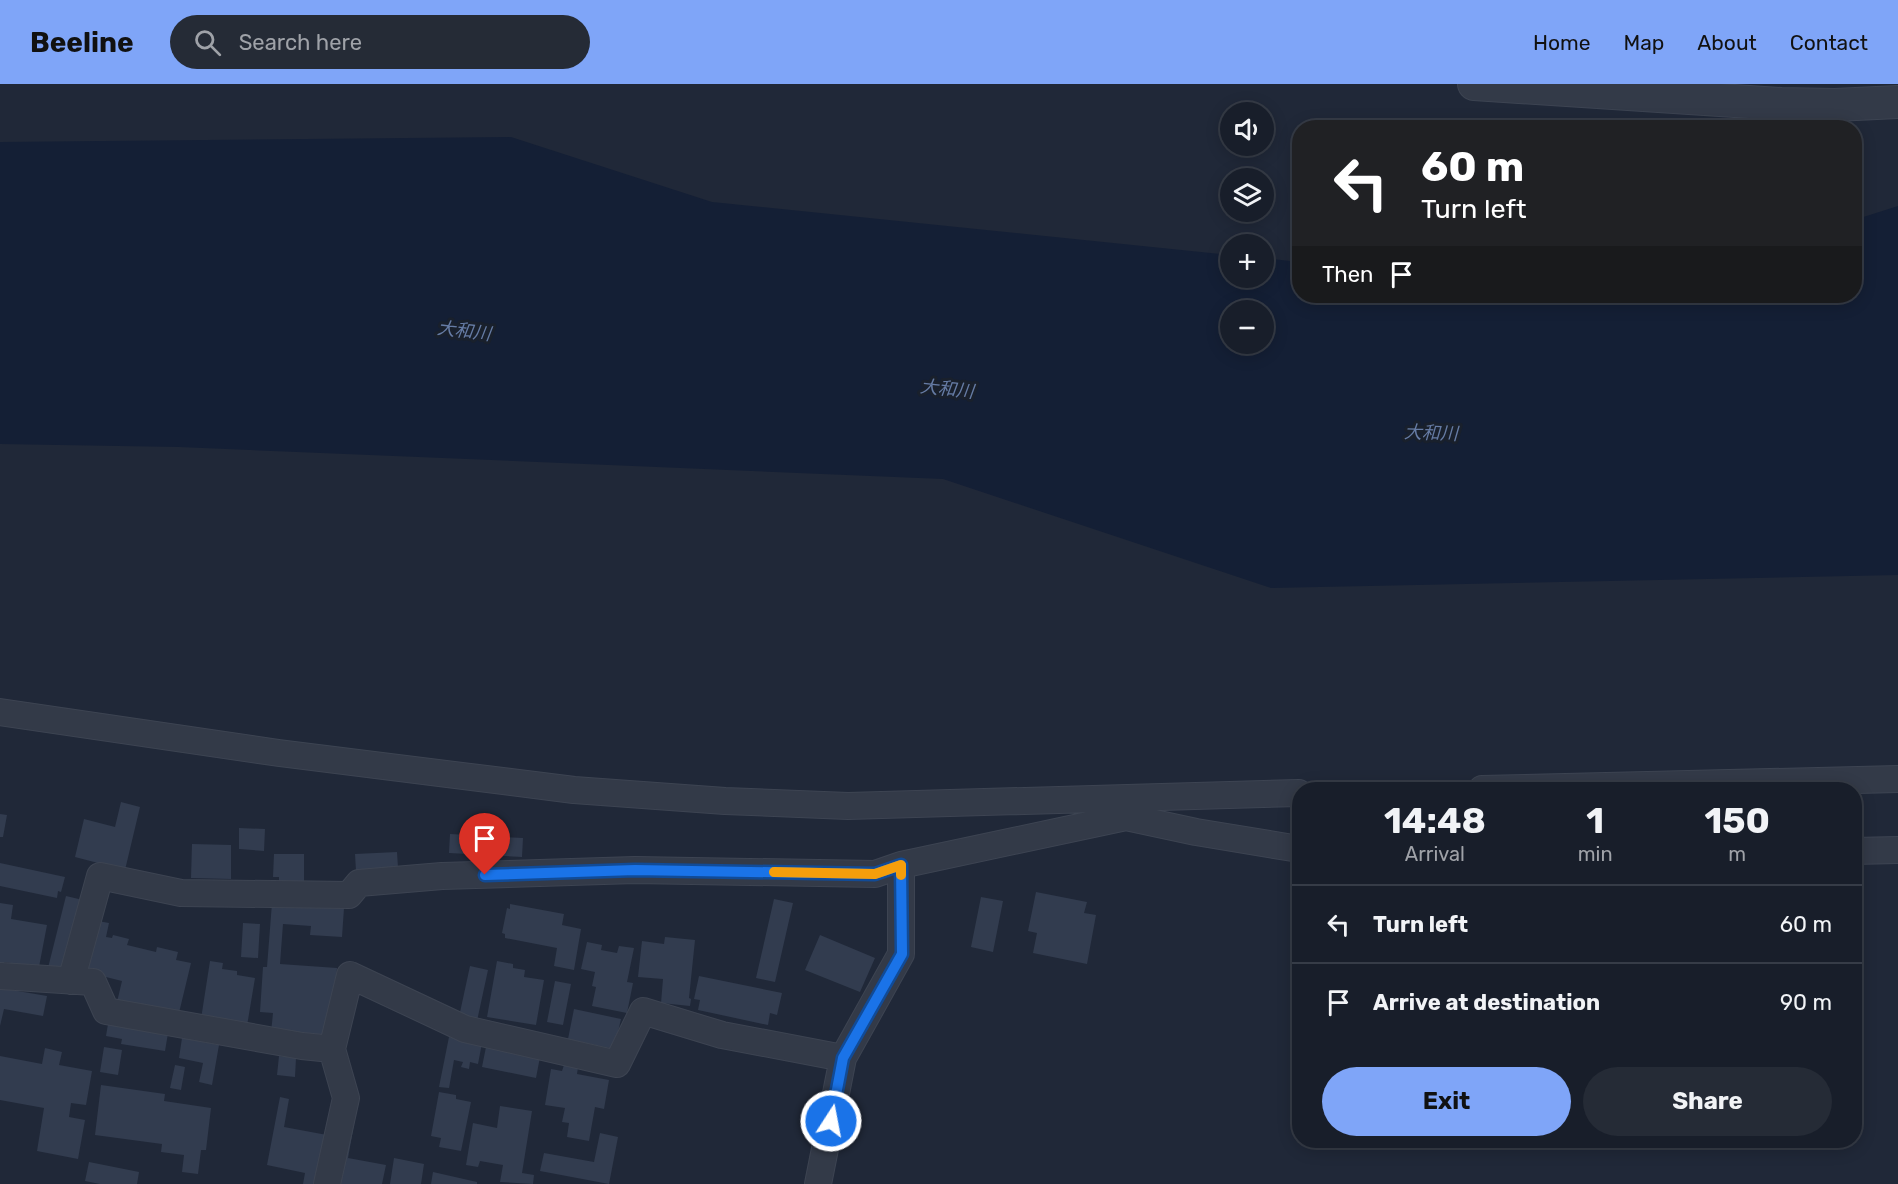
<!DOCTYPE html>
<meta charset="utf-8">
<style>
:root{--surface:#181e2a;--page:#252b36;--text:#f1f3f6;--muted:#9fa2a8;--line:#363c47;--accent:#7fa5f8}
body{margin:0;font-family:Rubik,"Noto Sans JP",sans-serif;background:var(--page);color:var(--text);height:100vh;display:flex;flex-direction:column;font-size:22px;white-space:nowrap}
*{box-sizing:border-box;margin:0}
p{font-size:20px;color:var(--muted)}
.icon{flex:none;width:33px;height:33px;fill:none;stroke:currentColor;stroke-width:2;stroke-linecap:round;stroke-linejoin:round}
.map{position:relative;flex:1;overflow:hidden}
.details{position:absolute;left:1292px;top:698px;width:570px;height:366px;display:flex;flex-direction:column;background:var(--surface);border-radius:24px;box-shadow:0 3px 15px #0003,0 0 0 2px var(--line)}
.details>*{flex:none}
.top-card{position:absolute;left:1292px;top:36px;width:570px;height:183px;border-radius:24px;box-shadow:0 3px 15px #0003,0 0 0 2px var(--line);background:#202124;color:#fff;overflow:hidden}
.tools{position:absolute;left:1220px;top:18px;display:grid;gap:12px}
.tools a{display:grid;place-items:center;width:54px;height:54px;border-radius:50%;background:var(--surface);box-shadow:0 3px 15px #0003,0 0 0 2px var(--line);font-size:30px}
.pin{position:absolute;display:grid;place-items:center;width:51px;height:51px;color:#fff;margin:-62px -26px;border-radius:50% 50% 50% 0;rotate:-45deg;box-shadow:0 0 6px #0007}
.pin .icon{rotate:45deg}
.me{position:absolute;width:66px;margin:-33px;rotate:11deg;stroke-linejoin:round;filter:drop-shadow(0 0 4px #0008)}
.turn{display:flex;align-items:center;gap:21px;height:126px;padding:0 30px;font-size:27px}
.turn .icon{width:78px;height:78px;stroke-width:2.5}
.turn b{display:block;font-size:42px;line-height:51px}
.then{display:flex;align-items:center;height:57px;padding:0 30px;background:#0003;gap:12px;font-size:22px}
.eta{display:flex;justify-content:space-evenly;align-items:center;height:102px;text-align:center}
.eta b{font-size:36px;font-weight:700;line-height:42px}
.primary-button{display:flex;gap:12px;margin-top:auto;padding:12px 30px}
.primary-button a{flex:1;height:69px;border-radius:36px;background:var(--accent);color:#111;font-size:24px;font-weight:700;line-height:69px;text-align:center}
.primary-button a+a{background:var(--page);color:var(--text)}
ul{padding:0;list-style:none}
li{display:flex;align-items:center;gap:18px;height:78px;padding:0 30px;border-top:2px solid var(--line)}
li div{flex:1}
li b{display:block;font-size:22px}
li em{font-style:normal}
header{display:flex;align-items:center;gap:36px;box-sizing:border-box;height:84px;padding:0 30px;background:var(--accent);color:#111}
header strong{font-size:28px}
nav{display:flex;gap:33px;margin-inline-start:auto;font-size:21px}
.search{width:420px;height:54px;background:var(--page);display:flex;align-items:center;gap:15px;box-sizing:border-box;padding:0 21px;border-radius:33px;color:var(--muted);font-size:22px}
.map>svg:first-child{display:block}
.water{fill:#141f35;fill-rule:evenodd}
.building{fill:#323c4f}
.lines{fill:none;stroke-linecap:round;stroke-linejoin:round}
.minor-casing{stroke:#3d4452;stroke-width:28}
.tertiary-casing{stroke:#3d4452;stroke-width:34}
.minor{stroke:#333a48;stroke-width:26}
.tertiary{stroke:#333a48;stroke-width:32}
.route-casing{stroke:#114b97;stroke-width:15}
.route{stroke:#1a73e8;stroke-width:10}
.slow{stroke:#f59e0b;stroke-width:10}
.labels{text-anchor:middle;dominant-baseline:central;stroke-width:6;stroke-linejoin:round;paint-order:stroke}
.water-label{font-size:18px;font-style:italic;fill:#667ca5;stroke:#19202c}
</style>
<header>
<strong>Beeline</strong>
<div class="search"><svg class="icon" aria-label="search" viewBox="0 0 24 24"><circle cx="10" cy="10" r="6"/><path d="M15 15l6 6"/></svg>Search here</div>
<nav><a>Home</a><a>Map</a><a>About</a><a>Contact</a></nav>
</header>
<div class="map">
<svg width="1898" height="1100" viewBox="0 0 1898 1100">
<rect width="100%" height="100%" fill="#202838"/>
<path class="water" d="M511 53 712 118 1230 171V194H1263V174L1299 178V212H1854V136L1898 122V491L1271 504 943 395 179 363 0 360V58ZM1230 226H1263V260H1230Z"/>
<path class="building" d="M121 718 140 723 125 786 75 773 84 735 115 743Z
M0 730 7 731 3 753H0Z
M239 744 265 745 264 767 239 765Z
M450 750 523 754 522 773 449 769Z
M192 760 231 761V795L191 794Z
M397 768 398 784 356 787 355 770Z
M274 770H304V799L279 798V793H273Z
M0 779 65 793 61 808 58 807 57 814 0 802Z
M1036 808 1087 818 1084 829 1096 831 1087 880 1033 869 1037 849 1028 847Z
M66 812 83 816 65 888 48 884Z
M981 813 1003 817 993 868 971 863Z
M774 815 793 819 775 898 756 894Z
M0 819 13 821 11 835 47 841 39 883 4 878V880L0 879Z
M272 819 344 824 342 853 310 851 311 842 283 840 280 880 337 884 332 953 271 949 273 929 260 928 263 883H267Z
M510 820 564 830 562 841 581 845 574 886 554 882 557 864 505 854V850L502 849 507 824 510 825Z
M98 837 109 839 106 853 112 854 113 851 129 855 127 861 156 868 157 863 178 868 176 876 191 879 178 933 117 918 122 897 86 888Z
M243 839 260 840 258 874 241 873Z
M820 851 875 874 860 908 805 886Z
M665 853 695 856 689 914 691 915 690 922 661 919 663 895 638 893 642 857 664 860Z
M587 858 602 861 601 866 617 869 619 862 634 864 627 898 633 899 627 929 592 922 596 903 592 902 595 888 581 885Z
M210 877 223 879 222 885 237 887V891L255 894 247 942 201 935Z
M497 877 513 880V884L525 886 524 893 544 896 536 941 487 933Z
M470 882 488 886 477 937 459 933Z
M699 892 782 909 777 931 770 929 768 941 698 926 700 916 694 915Z
M555 897 571 900 563 941 547 938Z
M0 904 47 912 43 932 4 925 0 942Z
M574 925 621 935 614 965 568 955Z
M108 940 168 949 165 967 121 960 122 955 106 952Z
M449 953 482 959 478 980 470 978 469 985 461 983 463 978 454 976 449 1004 439 1003Z
M182 954 219 961 212 1001 199 998 203 979 179 974Z
M104 963 122 966 118 991 100 988Z
M486 963 540 973 536 994 482 983Z
M45 964 62 968 59 981 92 987 86 1021 71 1019 69 1033 85 1036 78 1075 37 1067 44 1024 0 1016V972L42 980Z
M279 972 296 974 295 993 277 991Z
M175 981 185 983 181 1006 170 1004Z
M564 981 578 983 577 990 609 996 604 1025 595 1023 589 1057 567 1053 569 1039 562 1038 565 1024 545 1021 551 985 562 987Z
M101 1001 165 1010 164 1017 211 1024 206 1066H201L198 1090 182 1088 184 1071 161 1068 162 1060 95 1051Z
M439 1008 456 1011V1015L471 1018 461 1067 439 1063 441 1054 431 1052Z
M280 1013 289 1015 284 1043 327 1051 317 1100H303L305 1089 267 1081Z
M500 1022 532 1027 522 1089 534 1091 533 1100 500 1098 503 1081 480 1077 478 1083 466 1081 473 1039 497 1044Z
M351 1034 355 1035 348 1074 386 1081 382 1100H339Z
M600 1049 618 1053 609 1100 540 1087 544 1069 594 1078Z
M394 1074 424 1080 421 1100H390Z
M89 1078 139 1088 137 1100H100L85 1097Z
M433 1088 477 1098V1100H431Z"/>
<g class="lines">
<g class="minor-casing">
<path id="minor" d="M0 628 279 669 574 706 725 717 848 722 1299 709
M1482 705 1898 695
M1854 767 1898 766
M0 892 93 898 106 927 302 962 332 965
M71 897 100 792 181 809 349 811 359 799 442 792 635 786 875 790 901 781
M327 1100 346 1014 332 965 350 891 465 945 617 980 643 927 722 951 843 974
M818 1100 843 974 901 870V781L1126 733 1196 748 1299 765"/>
</g>
<g class="tertiary-casing">
<path id="tertiary" d="M1474 0 1781 20 1835 21 1898 18"/>
</g>
<use href="#minor" class="minor"/>
<use href="#tertiary" class="tertiary"/>
</g>
<g class="lines">
<g class="route-casing">
<path id="route" d="M485 791 635 786 875 790 901 781 902 870 843 974 831 1037"/>
</g>
<use href="#route" class="route"/>
<path class="slow" d="M774 788 875 790 901 781V791"/>
</g>
<g class="labels">
<g class="water-label">
<text transform="translate(464 247) rotate(7)">大和川</text>
<text transform="translate(947 305) rotate(6)">大和川</text>
<text transform="translate(1431 349) rotate(2)">大和川</text>
</g>
</g>
</svg>
<div class="tools">
<a><svg class="icon" aria-label="sound" viewBox="0 0 24 24"><path d="M4 9h4l5-4v14l-5-4H4zM17 9q2 3 0 6"/></svg></a>
<a><svg class="icon" aria-label="layers" viewBox="0 0 24 24"><path d="M12 4l9 5-9 5-9-5zM3 14l9 5 9-5"/></svg></a>
<a>+</a>
<a>−</a>
</div>
<div class="pin" style="left:485px;top:791px;background:#d93025"><svg class="icon" aria-label="arrive" viewBox="0 0 24 24"><path d="M6 21V4h12l-3 4 3 4H6"/></svg></div>
<svg class="me" style="left:831px;top:1037px" viewBox="-20 -20 40 40"><circle r="17" fill="#1a73e8" stroke="#fff" stroke-width="3"/><path d="M0-11L8 9 0 5-8 9z" fill="#fff"/></svg>
<div class="top-card">
<div class="turn"><svg class="icon" aria-label="left" viewBox="0 0 24 24"><path d="M17 20v-9H6M10 6l-5 5 5 5"/></svg><div><b>60 m</b>Turn left</div></div>
<div class="then">Then<svg class="icon" aria-label="arrive" viewBox="0 0 24 24"><path d="M6 21V4h12l-3 4 3 4H6"/></svg></div>
</div>
<section class="details">
<div class="eta">
<div><b>14:48</b><p>Arrival</p></div>
<div><b>1</b><p>min</p></div>
<div><b>150</b><p>m</p></div>
</div>
<ul>
<li><svg class="icon" aria-label="left" viewBox="0 0 24 24"><path d="M17 20v-9H6M10 6l-5 5 5 5"/></svg><div><b>Turn left</b></div><em>60 m</em></li>
<li><svg class="icon" aria-label="arrive" viewBox="0 0 24 24"><path d="M6 21V4h12l-3 4 3 4H6"/></svg><div><b>Arrive at destination</b></div><em>90 m</em></li>
</ul>
<div class="primary-button"><a>Exit</a><a>Share</a></div>
</section>
</div>
